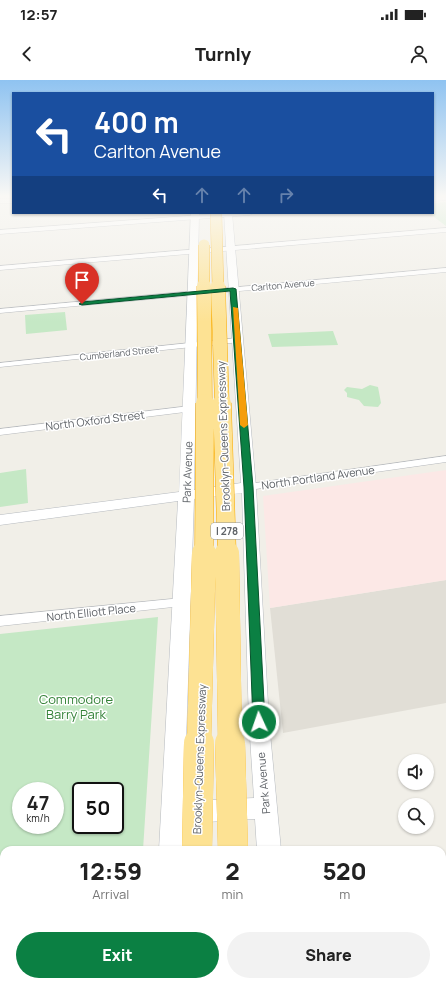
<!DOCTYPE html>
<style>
:root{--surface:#fff;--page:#f2f2f2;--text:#222;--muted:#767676;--accent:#0b8043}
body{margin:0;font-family:Manrope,sans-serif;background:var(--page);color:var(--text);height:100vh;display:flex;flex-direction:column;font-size:15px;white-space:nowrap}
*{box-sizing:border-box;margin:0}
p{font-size:13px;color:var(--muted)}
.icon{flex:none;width:22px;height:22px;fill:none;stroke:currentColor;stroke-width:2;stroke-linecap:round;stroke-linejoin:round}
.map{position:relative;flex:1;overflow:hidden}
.details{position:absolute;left:0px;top:766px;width:446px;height:140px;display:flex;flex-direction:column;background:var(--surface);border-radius:12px 12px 0 0;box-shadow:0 1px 3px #0004}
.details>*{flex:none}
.guide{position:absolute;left:12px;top:12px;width:422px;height:122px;border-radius:0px;box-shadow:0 1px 3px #0004;background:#1a4fa0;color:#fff;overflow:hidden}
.fabs{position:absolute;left:398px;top:674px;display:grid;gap:8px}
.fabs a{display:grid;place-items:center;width:36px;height:36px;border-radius:50%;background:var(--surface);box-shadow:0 1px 3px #0004;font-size:20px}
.speed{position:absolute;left:12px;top:702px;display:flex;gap:8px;font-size:20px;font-weight:700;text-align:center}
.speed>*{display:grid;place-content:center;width:52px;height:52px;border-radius:50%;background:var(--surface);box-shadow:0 1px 3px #0004;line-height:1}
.speed small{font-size:10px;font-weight:400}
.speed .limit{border:2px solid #111;border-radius:6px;background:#fff;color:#111}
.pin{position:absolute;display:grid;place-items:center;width:34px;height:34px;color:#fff;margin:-41px -17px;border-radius:50% 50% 50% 0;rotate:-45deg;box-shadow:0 0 4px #0007}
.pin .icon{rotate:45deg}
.me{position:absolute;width:44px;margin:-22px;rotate:357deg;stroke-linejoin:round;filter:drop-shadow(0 0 3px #0008)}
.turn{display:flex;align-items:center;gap:14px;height:84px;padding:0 16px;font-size:18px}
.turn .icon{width:52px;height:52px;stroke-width:2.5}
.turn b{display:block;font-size:28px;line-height:34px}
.lanes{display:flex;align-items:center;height:38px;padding:0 16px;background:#0003;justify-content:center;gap:20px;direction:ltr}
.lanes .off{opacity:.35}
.eta{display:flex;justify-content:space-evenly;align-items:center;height:68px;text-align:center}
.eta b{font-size:24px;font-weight:800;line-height:28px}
.button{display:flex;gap:8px;margin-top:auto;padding:8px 16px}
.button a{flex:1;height:46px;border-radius:24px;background:var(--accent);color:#fff;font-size:16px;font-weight:800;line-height:46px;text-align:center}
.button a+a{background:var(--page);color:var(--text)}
.status{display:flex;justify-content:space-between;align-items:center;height:28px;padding:0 20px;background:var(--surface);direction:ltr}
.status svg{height:11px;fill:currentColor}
header{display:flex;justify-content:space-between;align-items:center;height:52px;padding:0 16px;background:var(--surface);font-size:18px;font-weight:800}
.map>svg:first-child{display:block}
.education{fill:#e1ded6}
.medical{fill:#fce8e6}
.green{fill:#c5e8c5;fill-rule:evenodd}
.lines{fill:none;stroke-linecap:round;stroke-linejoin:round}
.minor-casing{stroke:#b5b8bc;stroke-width:1}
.secondary-casing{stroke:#b6babf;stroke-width:1}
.motorway-casing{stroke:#f9ab00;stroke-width:1}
.minor{fill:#fff;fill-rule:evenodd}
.secondary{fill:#fff;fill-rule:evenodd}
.motorway{fill:#fde293;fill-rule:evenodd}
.motorway-bridge-far4-casing{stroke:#f9ab00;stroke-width:12;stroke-linecap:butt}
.motorway-bridge-far3-casing{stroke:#f9ab00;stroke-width:15;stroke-linecap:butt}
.motorway-bridge-far2-casing{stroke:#f9ab00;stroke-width:19;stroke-linecap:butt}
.motorway-bridge-far1-casing{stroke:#f9ab00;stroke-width:24;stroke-linecap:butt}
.motorway-bridge-casing{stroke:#f9ab00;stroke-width:30;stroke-linecap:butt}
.motorway-bridge-far4{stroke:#fde293;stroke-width:11}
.motorway-bridge-far3{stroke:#fde293;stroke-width:14}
.motorway-bridge-far2{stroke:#fde293;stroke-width:18}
.motorway-bridge-far1{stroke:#fde293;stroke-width:24}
.motorway-bridge{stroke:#fde293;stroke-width:30}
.route{fill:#0b8043;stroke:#07532c}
.slow{fill:#f59e0b}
.labels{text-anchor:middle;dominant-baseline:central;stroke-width:3;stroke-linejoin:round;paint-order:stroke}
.far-street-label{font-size:9px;fill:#5f6368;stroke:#fff}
.shield{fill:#fff;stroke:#8f9295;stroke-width:1}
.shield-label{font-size:10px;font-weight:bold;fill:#5f6368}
.street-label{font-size:11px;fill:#5f6368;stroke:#fff}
.near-park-label{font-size:13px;fill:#348238;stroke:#fff}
</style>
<div class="status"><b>12:57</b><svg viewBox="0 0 49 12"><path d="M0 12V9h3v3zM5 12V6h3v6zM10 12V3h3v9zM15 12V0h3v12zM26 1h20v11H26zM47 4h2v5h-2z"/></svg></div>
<header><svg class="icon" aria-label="back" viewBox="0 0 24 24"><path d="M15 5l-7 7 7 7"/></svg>Turnly<svg class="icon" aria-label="person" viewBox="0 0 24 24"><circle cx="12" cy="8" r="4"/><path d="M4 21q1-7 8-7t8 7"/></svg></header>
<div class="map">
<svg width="446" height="906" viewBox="0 0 446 906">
<rect width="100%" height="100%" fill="#f1efe8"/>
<path class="education" d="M446 500V623L283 653 270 528Z"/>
<path class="medical" d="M446 390V500L270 528 263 416Z"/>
<path class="green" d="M446 122V146L429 133H433V123Z
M65 232 67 250 26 254 25 235Z
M333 251 338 265 272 267 268 254Z
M370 305 378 307 381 323 378 327 364 326 359 320 347 317V313L344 310 347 307 362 309Z
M26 389 28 423 0 427V393Z
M158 537 143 770H4V902H135V906H0V554ZM21 711H55V745H21ZM81 711H115V745H81Z"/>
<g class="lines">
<g class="minor-casing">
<path id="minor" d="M446 116V120L433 121V117Z
M227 133H253L250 135 0 154V150Z
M446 148V152L0 190V186Z
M446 188V192L0 233V229Z
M237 258 241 260 240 262 0 287V283Z
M190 326 194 329 193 331 0 355V349Z
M446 376V382L249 410 244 407 249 404Z
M182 518 186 519 188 522 186 525 182 526 0 546V536Z"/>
</g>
<g class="secondary-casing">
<path id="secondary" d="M0 119H13V123H0Z
M191 133H199L194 410 241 403 224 133H232L256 407 269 642 281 770H257L255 739 191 743 184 740 183 770H159L178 421 0 445V435L179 412ZM242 413 249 642 254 718 191 721 184 724 194 419Z
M156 902H182V906H156Z
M267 902H293L294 906H268Z"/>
</g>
<g class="motorway-casing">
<path id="motorway" d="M179 902H213V906H179Z
M228 902H262V906H228Z"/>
</g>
<use href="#minor" class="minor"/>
<use href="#secondary" class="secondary"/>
<use href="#motorway" class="motorway"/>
<g class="motorway-bridge-far4-casing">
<path id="motorway-bridge-far4" d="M216 133 218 207
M204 165V207"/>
</g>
<g class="motorway-bridge-far3-casing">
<path id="motorway-bridge-far3" d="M204 206 205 324
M218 206 222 324"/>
</g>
<g class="motorway-bridge-far2-casing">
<path id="motorway-bridge-far2" d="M222 323 227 474
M204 474 205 323"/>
</g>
<g class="motorway-bridge-far1-casing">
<path id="motorway-bridge-far1" d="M227 473 230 664
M199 664 204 473"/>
</g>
<g class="motorway-bridge-casing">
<path id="motorway-bridge" d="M230 663 233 770
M197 770 199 663"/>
</g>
<use href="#motorway-bridge-far4" class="motorway-bridge-far4"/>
<use href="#motorway-bridge-far3" class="motorway-bridge-far3"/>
<use href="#motorway-bridge-far2" class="motorway-bridge-far2"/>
<use href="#motorway-bridge-far1" class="motorway-bridge-far1"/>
<use href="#motorway-bridge" class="motorway-bridge"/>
</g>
<linearGradient id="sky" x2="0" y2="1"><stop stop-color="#8fc3f1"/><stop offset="0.48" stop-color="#f9f8f5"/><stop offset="1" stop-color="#f9f8f5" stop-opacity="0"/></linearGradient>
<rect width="446" height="242" fill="url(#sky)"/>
<path class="route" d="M233 208 236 209 253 407 265 642 263 646 259 647 255 646 253 642 244 407 230 211 82 225 79 224 82 222Z"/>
<path class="slow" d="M233 227 238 228 248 345 244 348 240 345Z"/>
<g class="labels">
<g class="far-street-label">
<text transform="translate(283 205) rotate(-5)">Carlton Avenue</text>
<text transform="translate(119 273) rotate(-6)">Cumberland Street</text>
</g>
<rect class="shield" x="211" y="443" width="32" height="16" rx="3"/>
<g class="shield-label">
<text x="227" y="451">I 278</text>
</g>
<g class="street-label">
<text transform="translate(95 340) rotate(-7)">North Oxford Street</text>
<text transform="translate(223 356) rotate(-92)">Brooklyn-Queens Expressway</text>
<text transform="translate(187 392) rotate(-88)">Park Avenue</text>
<text transform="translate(318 397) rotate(-8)">North Portland Avenue</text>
<text transform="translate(91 532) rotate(-6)">North Elliott Place</text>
<text transform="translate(199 679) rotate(-88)">Brooklyn-Queens Expressway</text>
<text transform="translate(263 703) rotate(-95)">Park Avenue</text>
</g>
<g class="near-park-label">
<text x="76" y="619">Commodore<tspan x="76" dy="15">Barry Park</tspan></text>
</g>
</g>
</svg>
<div class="fabs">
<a><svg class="icon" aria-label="sound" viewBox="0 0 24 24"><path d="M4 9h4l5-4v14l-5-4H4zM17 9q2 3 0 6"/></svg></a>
<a><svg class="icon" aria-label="search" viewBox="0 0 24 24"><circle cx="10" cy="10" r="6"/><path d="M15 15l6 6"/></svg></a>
</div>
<div class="speed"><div>47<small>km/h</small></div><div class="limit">50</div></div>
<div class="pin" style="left:82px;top:224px;background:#d93025"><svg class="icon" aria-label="arrive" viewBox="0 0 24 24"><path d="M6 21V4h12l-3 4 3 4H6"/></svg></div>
<svg class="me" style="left:259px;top:642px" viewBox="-20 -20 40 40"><circle r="17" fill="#0b8043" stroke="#fff" stroke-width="3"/><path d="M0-11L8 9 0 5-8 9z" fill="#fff"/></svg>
<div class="guide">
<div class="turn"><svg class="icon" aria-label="left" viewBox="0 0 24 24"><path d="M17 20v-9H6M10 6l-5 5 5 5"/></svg><div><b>400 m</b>Carlton Avenue</div></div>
<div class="lanes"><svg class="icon" aria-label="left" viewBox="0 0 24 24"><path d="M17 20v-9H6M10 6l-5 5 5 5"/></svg><svg class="icon off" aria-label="ahead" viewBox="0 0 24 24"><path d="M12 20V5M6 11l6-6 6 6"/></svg><svg class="icon off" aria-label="ahead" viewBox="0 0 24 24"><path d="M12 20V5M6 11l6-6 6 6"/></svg><svg class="icon off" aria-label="right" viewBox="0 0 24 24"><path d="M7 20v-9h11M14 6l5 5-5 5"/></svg></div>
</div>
<section class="details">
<div class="eta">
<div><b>12:59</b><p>Arrival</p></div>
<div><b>2</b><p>min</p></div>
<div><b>520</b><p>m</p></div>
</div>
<div class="button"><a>Exit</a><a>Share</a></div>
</section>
</div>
